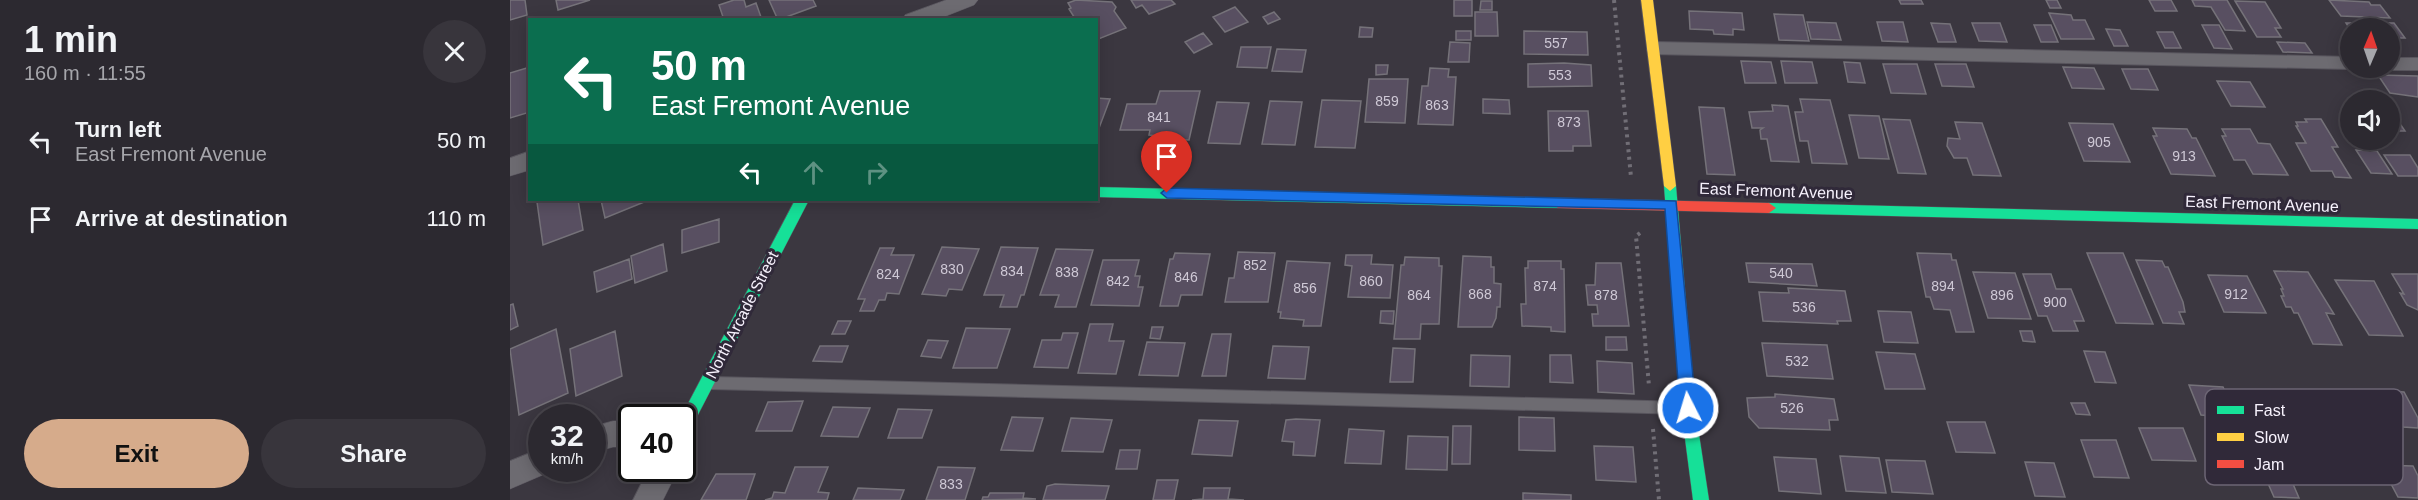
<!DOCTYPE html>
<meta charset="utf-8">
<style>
:root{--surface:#2c2930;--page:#38353c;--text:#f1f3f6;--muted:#a6a6ab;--line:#48454c;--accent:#d6ab8b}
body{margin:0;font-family:Helvetica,sans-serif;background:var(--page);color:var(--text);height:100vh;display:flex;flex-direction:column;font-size:22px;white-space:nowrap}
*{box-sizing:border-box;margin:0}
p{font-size:20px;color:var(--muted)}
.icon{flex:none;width:33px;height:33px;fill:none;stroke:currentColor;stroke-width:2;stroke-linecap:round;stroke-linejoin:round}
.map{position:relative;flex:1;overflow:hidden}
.details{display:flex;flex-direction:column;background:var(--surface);width:510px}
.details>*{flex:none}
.banner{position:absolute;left:18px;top:18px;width:570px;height:183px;border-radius:0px;box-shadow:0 3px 15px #0003,0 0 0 2px var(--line);background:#0b6e4f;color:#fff;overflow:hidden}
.needle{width:39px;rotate:2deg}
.tools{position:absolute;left:1830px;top:18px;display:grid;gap:12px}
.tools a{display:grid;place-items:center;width:60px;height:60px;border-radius:50%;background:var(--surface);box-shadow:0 3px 15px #0003,0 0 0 2px var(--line);font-size:30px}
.speed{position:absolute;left:18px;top:404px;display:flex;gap:12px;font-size:30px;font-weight:700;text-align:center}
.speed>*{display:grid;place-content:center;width:78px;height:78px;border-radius:50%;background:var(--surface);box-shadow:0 3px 15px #0003,0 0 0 2px var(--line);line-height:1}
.speed small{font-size:15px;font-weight:400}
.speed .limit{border:3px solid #111;border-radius:9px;background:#fff;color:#111}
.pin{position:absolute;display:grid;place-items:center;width:51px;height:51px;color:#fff;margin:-62px -26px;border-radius:50% 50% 50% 0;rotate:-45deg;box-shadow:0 0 6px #0007}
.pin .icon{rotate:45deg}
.me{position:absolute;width:66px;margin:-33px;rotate:355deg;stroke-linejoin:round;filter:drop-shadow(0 0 4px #0008)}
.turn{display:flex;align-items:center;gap:21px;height:126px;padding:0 24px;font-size:27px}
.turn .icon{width:78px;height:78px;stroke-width:2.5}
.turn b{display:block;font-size:42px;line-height:51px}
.lanes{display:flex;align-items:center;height:57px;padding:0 24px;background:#0003;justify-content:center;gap:30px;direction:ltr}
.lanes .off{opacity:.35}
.round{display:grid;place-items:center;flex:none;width:63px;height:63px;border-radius:32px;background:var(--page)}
.summary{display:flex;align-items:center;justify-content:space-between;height:102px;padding:0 24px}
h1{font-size:36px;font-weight:600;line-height:45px}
.primary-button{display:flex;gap:12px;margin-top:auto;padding:12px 24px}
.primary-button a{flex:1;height:69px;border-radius:36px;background:var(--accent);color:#111;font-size:24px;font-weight:600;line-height:69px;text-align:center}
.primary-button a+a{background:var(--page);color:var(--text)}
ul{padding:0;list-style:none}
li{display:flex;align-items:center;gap:18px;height:78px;padding:0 24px}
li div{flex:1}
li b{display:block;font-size:22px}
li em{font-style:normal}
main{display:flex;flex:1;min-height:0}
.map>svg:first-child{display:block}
.building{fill:#584f61;stroke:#757279;stroke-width:1.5}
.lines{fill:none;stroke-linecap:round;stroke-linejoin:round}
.lane-casing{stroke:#59565e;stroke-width:14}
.street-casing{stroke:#59565e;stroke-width:1}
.fast-casing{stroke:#59565e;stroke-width:1}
.slow-casing{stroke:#59565e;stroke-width:1}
.jam-casing{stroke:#59565e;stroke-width:1}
.path{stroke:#716e76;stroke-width:4;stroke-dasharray:3 4.5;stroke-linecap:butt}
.lane{stroke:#6d6b71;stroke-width:12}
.street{fill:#6d6b71;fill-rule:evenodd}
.fast{fill:#16e098;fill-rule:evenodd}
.slow{fill:#ffcf43;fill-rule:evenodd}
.jam{fill:#f24e42;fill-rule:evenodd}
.route{fill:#1a73e8;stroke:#114b97;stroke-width:1.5}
.labels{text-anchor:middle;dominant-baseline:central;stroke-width:6;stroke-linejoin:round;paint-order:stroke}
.number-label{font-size:14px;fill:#cfc9d6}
.street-label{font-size:16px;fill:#f7f2fd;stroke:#302939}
.key{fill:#302939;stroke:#6c6574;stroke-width:1.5}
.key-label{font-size:16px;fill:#f7f2fd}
</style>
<main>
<section class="details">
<div class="summary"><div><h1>1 min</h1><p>160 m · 11:55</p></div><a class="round"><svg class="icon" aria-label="close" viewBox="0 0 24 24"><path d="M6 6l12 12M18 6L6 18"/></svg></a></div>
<ul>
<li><svg class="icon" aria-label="left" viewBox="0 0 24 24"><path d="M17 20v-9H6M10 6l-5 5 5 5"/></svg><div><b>Turn left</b><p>East Fremont Avenue</p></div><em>50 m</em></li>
<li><svg class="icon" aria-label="arrive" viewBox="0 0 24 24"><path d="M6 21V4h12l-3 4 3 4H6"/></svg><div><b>Arrive at destination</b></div><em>110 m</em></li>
</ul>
<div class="primary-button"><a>Exit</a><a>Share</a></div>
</section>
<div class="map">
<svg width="1908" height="500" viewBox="0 0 1908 500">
<rect width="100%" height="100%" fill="#3b3740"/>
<path class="building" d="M0 0H15L17 15 0 20Z
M46 0H80L48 10Z
M224 0H234L236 7 246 3 252 20H214L209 5Z
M259 0H303L306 6 268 20Z
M566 0 602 2 606 7 604 11 616 28 586 40V20H566L559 9 561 8 558 3Z
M621 0H661L665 4 639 14 632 5 626 8Z
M944 0H962V16H944Z
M1389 0H1411L1413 4H1391Z
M1536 0H1547L1551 8H1540Z
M1639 0H1661L1667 11H1645Z
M1682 0H1717L1735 31 1715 30 1701 7 1685 6Z
M1819 0 1859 2 1861 5H1870L1880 18 1831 16Z
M971 1H982V10H970Z
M1725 1 1755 2 1771 28H1765L1771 37H1747Z
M725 7 738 22 715 32 703 17Z
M1179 11 1232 13 1234 30 1223 29V35L1204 34 1203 30 1180 29Z
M764 12 770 19 758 24 753 17Z
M965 12H987L988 36H965Z
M1539 13 1561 15 1563 20H1575L1584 39H1551Z
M1264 14 1293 15 1299 41 1269 40Z
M1297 22 1326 23 1331 40 1301 39Z
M1367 22H1393L1398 42 1372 41Z
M1421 23 1440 24 1446 42H1428Z
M1462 23H1490L1497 42 1469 41Z
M1836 23H1884L1895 38H1880V28L1840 29Z
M1524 25H1541L1548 42H1531Z
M1692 25H1709L1722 49 1704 48Z
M850 27 863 28 862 37H849Z
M1596 29 1610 30 1618 46H1604Z
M946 31H961V40H946Z
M1014 31 1077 32 1078 55 1014 54Z
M1647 32H1663L1671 48H1655Z
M693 33 702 44 684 53 675 42Z
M940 42 960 43 959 62H938Z
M1767 42 1795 43 1802 53 1773 52Z
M731 47H761L757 68 727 67Z
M767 49 796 50 792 72 762 71Z
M1231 61 1261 62 1266 83H1235Z
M1271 61 1302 62 1307 83H1275Z
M1334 62 1350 63 1355 83 1338 82Z
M1054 63 1081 65 1082 86 1018 87V64Z
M1373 64H1407L1416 94 1381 93Z
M1425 64H1456L1464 87 1432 86Z
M866 65H878L877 74 866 75Z
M20 67V112L0 118V73Z
M1553 67 1584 68 1594 89 1562 88Z
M920 68 939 69 938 77H946L943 125 908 124 912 86H918Z
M1612 69H1638L1648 90 1621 89Z
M1868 75 1908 76V97L1880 93Z
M859 79H898L895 123 855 122Z
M1707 81 1740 82 1755 107 1721 106Z
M650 91H690L679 140 647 139 648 136 639 135 640 130H610L617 104H646Z
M586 98 600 99 586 136Z
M973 99 999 100 1000 114 973 113Z
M1290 99 1320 100 1337 164 1302 163 1298 141H1290L1285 112H1293Z
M812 100 851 101 845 148 805 147Z
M760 101 792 102 785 145 752 144Z
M707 102 739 103 730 144 698 143Z
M1262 105 1278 106 1289 162 1261 161 1257 139H1251L1250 130 1253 128H1242L1239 112 1263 111Z
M1189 107 1214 108 1225 175 1197 174Z
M1038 111H1078L1081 146H1063V151H1039Z
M1880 112H1882L1895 131H1880Z
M1339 115 1369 116 1379 159 1349 158Z
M1373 119 1400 120 1416 174 1388 173Z
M1795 119H1811L1828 147H1822L1841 178 1825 177 1822 171H1801L1786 143H1796L1786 126H1788L1786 122H1797Z
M1445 122 1472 123 1491 176 1463 175 1457 158H1444L1437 146 1438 138 1450 139Z
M1559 123 1603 124 1620 162 1574 161Z
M1643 128 1677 129 1682 138H1686L1705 176 1661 174 1643 136H1647Z
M1712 129H1740L1748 143 1760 144 1778 175 1743 174 1735 160H1724L1712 136H1716Z
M1846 150 1867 151 1882 174 1861 173Z
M1874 155H1900L1908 168V176H1888Z
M34 200H68L73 230 33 245 27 202Z
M91 200H139L95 218Z
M209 219V242L172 253V230Z
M153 244 157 271 125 283 121 256Z
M432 247 469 249 452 290 439 289 436 296 412 294Z
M491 247 528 248 514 295H511L507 307H490L494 295H474Z
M370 248H384L381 255H404L389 294 377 293 375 300H369L364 311H350L355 299H348Z
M546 249 583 250 566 307H545L549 295H530Z
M728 252 765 253 758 302H715L719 278H724Z
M665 253 700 254 692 295H671L668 306H650L660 259H663Z
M1407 253 1441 254 1442 260H1446L1464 332H1446L1440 310 1424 309 1420 297H1416Z
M1577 253H1613L1643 324 1606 323Z
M836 255H862L861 264 883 265 880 298 838 297 842 266 835 265Z
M953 256 981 257V267H984V283L991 284 990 307H987L986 318 982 327H948Z
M895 257 929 258V266H932L929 324H911L910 339H884L891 265H894Z
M119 259 122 279 87 292 84 272Z
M593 260H629L625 276H630L628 287H633L629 306 581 305Z
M1626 260 1652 261 1655 267H1658L1673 302 1675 312H1669L1674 324 1653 323Z
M777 261 820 263 811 326H793L794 320 770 318 771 312H768Z
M1018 261H1051V269H1054L1055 332 1041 331V327L1012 326 1011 304H1016L1015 268H1018Z
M1086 263H1111L1119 326H1083L1082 314H1088L1087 305H1078L1076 285H1085Z
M1236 263 1302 264 1307 286 1239 282Z
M1764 271 1798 272 1824 314 1816 313 1832 345 1803 344 1788 313H1784L1781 307H1776L1771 296H1774L1771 289H1773Z
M1463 272 1505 273 1521 319 1478 318Z
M1513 274H1541L1546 289H1561L1574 321H1564L1568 331H1543L1537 316H1528Z
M1882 274H1908V310L1897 305 1890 293 1894 294Z
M1698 275 1737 276 1756 313 1714 312Z
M1825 280 1864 281 1893 336 1859 335Z
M1278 288 1335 291 1341 321H1327L1328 324 1253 321 1249 292 1279 293Z
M3 304 8 326 0 330V305Z
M871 311H884L883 324 870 323Z
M1368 311 1401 312 1408 343 1374 342Z
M328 321H341L335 334H322Z
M580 324H603L599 341H614L606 374 568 373Z
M642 327H653L650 339 640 338Z
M456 328 500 329 487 368H443Z
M46 329 58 393 9 415 0 349Z
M105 331 112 376 66 396 60 349Z
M1510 331H1522L1525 342 1513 341Z
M553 333H568L558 368 524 367 532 340H551Z
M702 334H721L716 376H692Z
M1096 337H1116L1117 350H1096Z
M418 340 438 341 431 358 411 356Z
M637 342 675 343 668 376 629 375Z
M1252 343 1317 345 1323 379 1257 376Z
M310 346H338L332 362 303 361Z
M763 346 799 347 795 379 758 378Z
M883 348 905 349 903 382H880Z
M1574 351 1595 352 1606 383 1585 382Z
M1366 352 1405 354 1415 389H1375Z
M961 355 1000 356 999 387 960 386Z
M1040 355H1061L1063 383 1040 382Z
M1087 361 1122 363 1124 394 1088 392Z
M1679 385 1713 387 1729 423 1710 422 1707 416 1691 415Z
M1875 391 1894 392 1908 418V428L1893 427Z
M1265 394 1324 399 1328 420H1319L1320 430 1249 428 1239 417 1237 398 1265 397Z
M293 401 282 431H246L258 402Z
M1561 403H1575L1580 415 1566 414Z
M323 407 360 408 348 437 311 436Z
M388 409 422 410 412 438H378Z
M502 417 533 418 523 451 491 450Z
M1009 417 1044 418 1045 451 1009 450Z
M561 418 602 420 593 452 552 451Z
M786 419 810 420 805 456 783 455 784 442 772 441 776 420Z
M689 420 728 421 722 456 682 454Z
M1437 422H1475L1485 453 1446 452Z
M943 426H961L960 464H942Z
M1629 428H1673L1686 461 1642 460Z
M839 429 874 431 871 464 835 463Z
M898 436 938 437 937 470 896 469Z
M1571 440H1606L1619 478 1584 477Z
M1084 446 1123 447 1126 482 1086 480Z
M610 450H630L627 469H606Z
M1330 456 1369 458 1376 493 1336 491Z
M1264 457 1306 459 1311 494 1269 491Z
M1376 460 1415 461 1423 494 1382 492Z
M1515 462 1544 463 1555 497 1525 496Z
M1749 463H1774L1789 498 1764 497Z
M1871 465 1903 466 1908 476V498L1888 497Z
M285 467H318L308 492 319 493 317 500H255L262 498 264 492 275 493Z
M428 467 465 468 455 500H416Z
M206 474H245L236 500H191Z
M647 480H668L664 500H643Z
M545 484 599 486 595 500H533L537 486Z
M348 488 394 490 390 500H343Z
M694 488H720L718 499 734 500H682L693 499Z
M480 493H514L513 498 526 499 472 500 473 497H478Z
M1013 493 1061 495V500H1013Z"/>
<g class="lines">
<g class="lane-casing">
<path id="lane" d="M1143 48 1840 63
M1880 64H1908
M201 383 1176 408"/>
</g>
<g class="street-casing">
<path id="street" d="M436 0H468L464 5 426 20H393L395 15Z
M20 151V170L0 176V158Z
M103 421H122V447H103L82 453V427Z
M32 448V468H43L42 471 0 489V461Z
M139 468H169L153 500H123Z"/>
</g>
<g class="fast-casing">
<path id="fast" d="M1160 181 1166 186 1185 408 1199 500H1183L1171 408 1154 186Z
M586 187 1048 198 1055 203 1048 208 586 197Z
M285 200H299L177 436 172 438 171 417Z
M1259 203 1908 219V229L1259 213 1252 208Z"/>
</g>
<g class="slow-casing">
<path id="slow" d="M1131 0H1143L1166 186 1160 191 1154 186Z"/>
</g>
<g class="jam-casing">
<path id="jam" d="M1048 198 1259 203 1266 208 1259 213 1048 208 1041 203Z"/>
</g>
<path class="path" d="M1104 0 1121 177
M1130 233 1126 236 1139 386
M1143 429 1149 500"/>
<use href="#lane" class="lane"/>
<use href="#street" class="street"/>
<use href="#fast" class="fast"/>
<use href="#slow" class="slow"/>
<use href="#jam" class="jam"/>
</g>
<path class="route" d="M657 188 1166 201 1186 408 1178 415 1170 408 1155 209 657 198 651 193Z"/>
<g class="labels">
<g class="number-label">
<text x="1046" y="43">557</text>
<text x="1050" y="75">553</text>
<text x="877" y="101">859</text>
<text x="927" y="105">863</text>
<text x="649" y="117">841</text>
<text x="1059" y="122">873</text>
<text x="1589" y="142">905</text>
<text x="1674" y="156">913</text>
<text x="745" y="265">852</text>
<text x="442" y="269">830</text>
<text x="502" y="271">834</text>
<text x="557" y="272">838</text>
<text x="1271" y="273">540</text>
<text x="378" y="274">824</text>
<text x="676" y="277">846</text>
<text x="608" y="281">842</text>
<text x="861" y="281">860</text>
<text x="1035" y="286">874</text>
<text x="1433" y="286">894</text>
<text x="795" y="288">856</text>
<text x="970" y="294">868</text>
<text x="1726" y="294">912</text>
<text x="909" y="295">864</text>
<text x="1096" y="295">878</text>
<text x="1492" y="295">896</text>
<text x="1545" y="302">900</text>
<text x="1294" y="307">536</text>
<text x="1287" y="361">532</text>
<text x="1282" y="408">526</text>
<text x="441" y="484">833</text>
</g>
<g class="street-label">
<text transform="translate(1266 191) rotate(2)">East Fremont Avenue</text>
<text transform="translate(1752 204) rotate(2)">East Fremont Avenue</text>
<text transform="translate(232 315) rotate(-63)">North Arcade Street</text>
</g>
</g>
<rect x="1695" y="389" width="198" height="96" rx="9" class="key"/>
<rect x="1707" y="406" width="27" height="8" fill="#16e098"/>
<rect x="1707" y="433" width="27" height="8" fill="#ffcf43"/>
<rect x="1707" y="460" width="27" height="8" fill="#f24e42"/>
<g class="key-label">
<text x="1744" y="416">Fast</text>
<text x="1744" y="443">Slow</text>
<text x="1744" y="470">Jam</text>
</g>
</svg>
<div class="tools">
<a><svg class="needle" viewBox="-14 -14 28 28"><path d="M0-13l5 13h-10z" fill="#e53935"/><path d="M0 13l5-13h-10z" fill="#a6a6ab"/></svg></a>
<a><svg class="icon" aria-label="sound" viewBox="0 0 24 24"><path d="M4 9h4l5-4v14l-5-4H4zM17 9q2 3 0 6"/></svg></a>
</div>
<div class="speed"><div>32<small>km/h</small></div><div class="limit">40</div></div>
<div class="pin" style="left:657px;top:193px;background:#d93025"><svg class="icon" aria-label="arrive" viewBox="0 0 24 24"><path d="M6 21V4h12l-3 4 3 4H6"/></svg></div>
<svg class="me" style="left:1178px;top:408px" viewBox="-20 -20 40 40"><circle r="17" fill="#1a73e8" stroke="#fff" stroke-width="3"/><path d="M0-11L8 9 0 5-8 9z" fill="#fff"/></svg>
<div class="banner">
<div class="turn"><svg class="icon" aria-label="left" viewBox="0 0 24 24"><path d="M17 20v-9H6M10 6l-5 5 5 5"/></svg><div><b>50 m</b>East Fremont Avenue</div></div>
<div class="lanes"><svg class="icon" aria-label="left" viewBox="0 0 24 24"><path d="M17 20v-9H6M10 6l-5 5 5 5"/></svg><svg class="icon off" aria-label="ahead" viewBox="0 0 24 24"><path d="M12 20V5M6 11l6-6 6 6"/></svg><svg class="icon off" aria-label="right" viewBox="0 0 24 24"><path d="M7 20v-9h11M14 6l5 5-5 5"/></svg></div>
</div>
</div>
</main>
